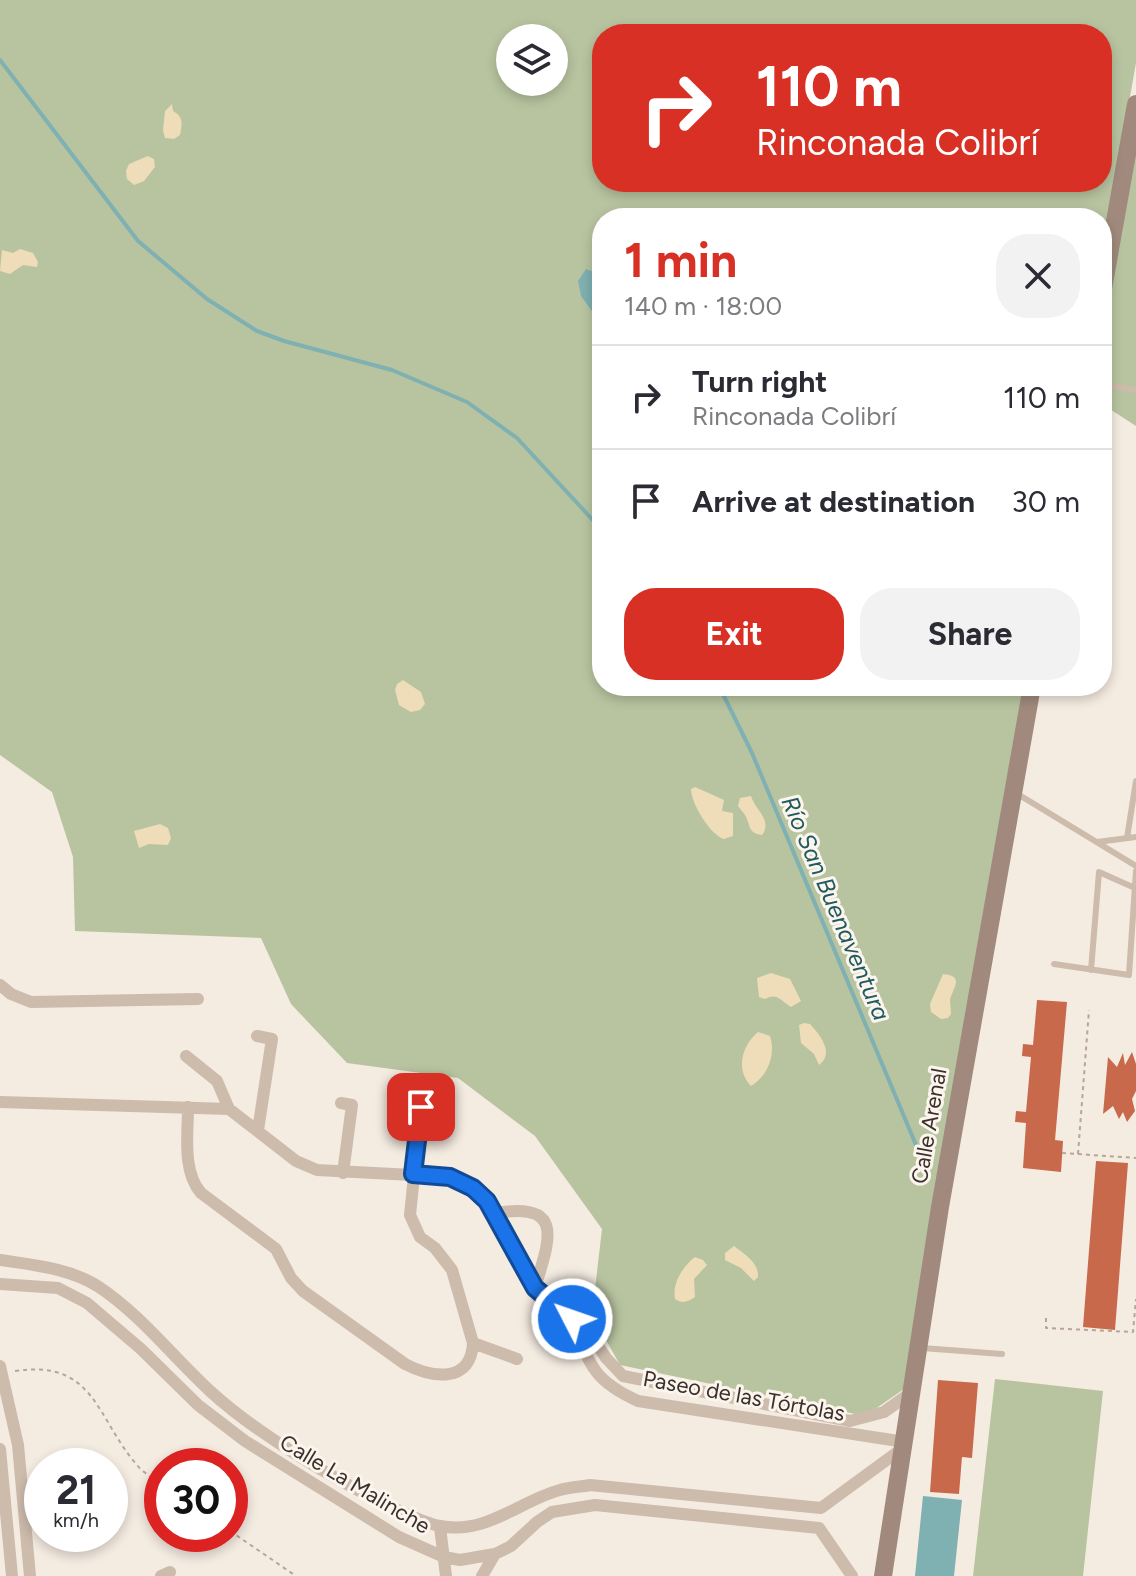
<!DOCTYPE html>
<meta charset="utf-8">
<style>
:root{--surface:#fff;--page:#f2f2f3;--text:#2b2b33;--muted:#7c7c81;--line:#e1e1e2;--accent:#d93025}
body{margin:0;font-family:Figtree,sans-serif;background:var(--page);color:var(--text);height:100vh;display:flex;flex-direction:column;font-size:30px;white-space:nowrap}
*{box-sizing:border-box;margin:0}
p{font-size:26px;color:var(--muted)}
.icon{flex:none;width:44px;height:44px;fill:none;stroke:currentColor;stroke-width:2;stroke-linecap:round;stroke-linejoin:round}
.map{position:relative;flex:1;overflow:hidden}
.sheet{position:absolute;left:592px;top:208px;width:520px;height:488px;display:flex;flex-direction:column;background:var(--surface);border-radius:32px;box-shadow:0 4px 12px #0003}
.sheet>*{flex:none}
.top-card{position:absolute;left:592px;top:24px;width:520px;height:168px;border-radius:32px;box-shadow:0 4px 12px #0003;background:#d93025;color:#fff;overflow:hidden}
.buttons{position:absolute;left:496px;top:24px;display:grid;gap:16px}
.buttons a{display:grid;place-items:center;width:72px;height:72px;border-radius:50%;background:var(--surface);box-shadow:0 4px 12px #0003;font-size:40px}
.speed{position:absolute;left:24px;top:1448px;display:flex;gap:16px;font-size:40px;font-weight:700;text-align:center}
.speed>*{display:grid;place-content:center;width:104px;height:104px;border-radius:50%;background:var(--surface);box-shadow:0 4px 12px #0003;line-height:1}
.speed small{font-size:20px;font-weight:400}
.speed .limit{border:12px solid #d22;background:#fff;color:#111}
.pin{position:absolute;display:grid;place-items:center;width:68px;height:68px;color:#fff;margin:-34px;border-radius:16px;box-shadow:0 4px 12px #0006}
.me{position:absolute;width:88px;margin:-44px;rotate:311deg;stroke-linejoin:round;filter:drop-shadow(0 0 6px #0008)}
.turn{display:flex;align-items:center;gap:28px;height:168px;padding:0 32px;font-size:36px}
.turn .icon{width:104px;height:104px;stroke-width:2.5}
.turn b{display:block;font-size:56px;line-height:68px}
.round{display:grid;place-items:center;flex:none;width:84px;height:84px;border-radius:32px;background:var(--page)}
.overview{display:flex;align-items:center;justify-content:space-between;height:136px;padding:0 32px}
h1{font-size:48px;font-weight:700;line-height:60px;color:var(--accent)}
.cta{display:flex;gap:16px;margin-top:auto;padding:16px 32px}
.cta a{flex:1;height:92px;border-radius:32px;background:var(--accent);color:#fff;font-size:32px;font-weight:700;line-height:92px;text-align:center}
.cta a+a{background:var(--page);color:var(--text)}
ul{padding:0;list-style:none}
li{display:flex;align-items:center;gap:24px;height:104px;padding:0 32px;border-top:2px solid var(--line)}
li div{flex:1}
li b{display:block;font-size:30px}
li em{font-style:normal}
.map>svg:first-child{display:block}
.green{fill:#b8c4a0;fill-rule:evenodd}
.sand{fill:#efdcb8}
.water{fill:#7fb0b2}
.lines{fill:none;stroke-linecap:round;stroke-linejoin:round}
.stream{stroke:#7fb0b2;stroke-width:4}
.building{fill:#c8694b}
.path{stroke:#b9a596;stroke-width:2;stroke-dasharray:4 4;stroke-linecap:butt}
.lane{stroke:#cdbbac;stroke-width:6}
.street{stroke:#cdbbac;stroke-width:12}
.secondary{stroke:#a18a7d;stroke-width:18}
.route-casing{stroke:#114b97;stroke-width:20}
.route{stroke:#1a73e8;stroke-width:14}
.labels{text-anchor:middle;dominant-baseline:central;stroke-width:6;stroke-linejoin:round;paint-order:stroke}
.street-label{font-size:22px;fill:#3b302b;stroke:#fbf5ee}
.water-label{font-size:24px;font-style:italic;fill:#1f5a5e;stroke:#fbf5ee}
</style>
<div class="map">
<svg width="1136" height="1576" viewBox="0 0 1136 1576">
<rect width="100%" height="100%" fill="#f4ebe1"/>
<path class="green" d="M0 0H1136V63L1102 254V218H602V686H1025L904 1389 865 1416 620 1365 592 1315 602 1229 535 1136 458 1078 347 1063 291 1004 261 938 75 931 73 857 52 792 0 755ZM602 34H1102V182H602ZM510 38H554V82H510Z
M1136 122V426L1102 404V300Z
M995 1379 1103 1391 1083 1576H973Z"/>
<path class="sand" d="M172 104 173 111C184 117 182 124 180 135L174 139 165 138 163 130 165 111Z
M148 156 154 159 155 167 144 181 134 185 127 179 126 171 129 164Z
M20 249 33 253 38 262 37 267 23 265 10 274 0 271 2 250 13 253Z
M403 680 421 692 425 704 420 710 411 712 399 705 395 690 397 684Z
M695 787 724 800 722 811 733 813V836L724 839C710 835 691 803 691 789Z
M751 796C755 810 773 820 762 835 747 833 751 825 745 815 743 812 740 809 738 806L740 798Z
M160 824 168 828 171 838 168 845 149 844 139 848 134 831Z
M771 973 790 979 801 1001 791 1007C781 1001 777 992 765 999L759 997 757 978Z
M943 974C965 976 953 987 950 1000 950 1004 951 1009 951 1014L948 1018 941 1019 931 1012 930 1004Z
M804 1023 810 1024C820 1035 835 1053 819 1065L814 1054 801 1043 799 1025Z
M758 1032 770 1036C776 1054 768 1076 751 1086 735 1070 742 1045 758 1032Z
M734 1246C744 1254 759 1262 758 1277L754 1281 741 1268 725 1260V1253Z
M695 1257 703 1260 707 1265 694 1279 695 1297C688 1302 682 1304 675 1299 672 1283 683 1266 695 1257Z"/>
<path class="water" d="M586 269 602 275V325L581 296 578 281Z
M923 1496 962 1500 954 1576H915Z"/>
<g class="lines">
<path class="stream" d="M0 60 138 241 207 299 257 331 284 341 392 370 467 402 517 438 602 530
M719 686 752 753 916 1145"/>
</g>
<path class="building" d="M1037 1000 1067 1002 1055 1140 1063 1141 1061 1172 1023 1168 1026 1123 1015 1122 1016 1111 1026 1112 1031 1057 1022 1056 1023 1044 1033 1045Z
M1132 1052 1136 1064V1091L1132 1099 1135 1111 1127 1122 1123 1112 1119 1119 1113 1106 1103 1114 1108 1057 1117 1067 1123 1053 1125 1065Z
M1096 1161 1128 1163 1115 1330 1083 1327Z
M938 1380 978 1383 972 1458 962 1457 959 1494 930 1492Z"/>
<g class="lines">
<path class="path" d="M1062 1153 1136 1158
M1078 1154 1089 1010
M1046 1318V1328L1133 1332 1136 1299
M15 1371C95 1359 96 1418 137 1465 143 1473 154 1478 162 1484
M230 1531 296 1576"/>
<path class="lane" d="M1102 385 1136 390
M1016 793 1136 866
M1127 838 1136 781
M1097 842 1136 837
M1054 964 1129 975 1136 871
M1091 970 1099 872 1135 888
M922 1348 1002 1354"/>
<path class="street" d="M0 985 11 994 31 1002 198 999
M257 1036 272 1039 258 1130
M186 1056 217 1081 229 1109
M0 1102 229 1109 296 1161 317 1170 450 1177 473 1188 487 1201 535 1288 591 1335 606 1358 623 1376 850 1421 884 1412 912 1392
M341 1103 352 1105 343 1173
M188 1107C188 1134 182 1171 201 1193L276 1249 291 1278 303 1291 405 1364C432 1378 471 1384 473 1343L452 1270 435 1248 420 1237 410 1215 421 1107 413 1106
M496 1213C566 1201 549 1241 535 1288
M0 1260C33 1265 70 1268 99 1287 141 1315 173 1357 210 1391 257 1434 332 1478 389 1506 405 1513 423 1523 440 1526 487 1535 519 1501 560 1490 569 1487 580 1487 590 1485L821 1508 903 1448
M0 1284 58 1288 87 1303 141 1349 198 1405 245 1441 399 1537 444 1557 460 1560 495 1554 511 1546 537 1522 552 1512 595 1505 819 1528 852 1576
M573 1322C590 1366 594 1381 638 1401L905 1442
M473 1343 517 1359
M0 1366 18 1445 30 1576
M0 1449 12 1576
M440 1527 446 1576
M161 1576 170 1572
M482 1576 495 1554"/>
<path class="secondary" d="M1102 294 1136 104
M883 1576 940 1207 1032 686"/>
</g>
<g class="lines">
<g class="route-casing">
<path id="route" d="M421 1107 413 1174 450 1177 473 1188 487 1201 535 1288 572 1319"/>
</g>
<use href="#route" class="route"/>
</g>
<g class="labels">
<g class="street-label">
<text transform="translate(929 1126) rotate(-80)">Calle Arenal</text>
<text transform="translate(744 1396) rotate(10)">Paseo de las Tórtolas</text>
<text transform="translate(355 1484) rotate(31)">Calle La Malinche</text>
</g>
<g class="water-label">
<text transform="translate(836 908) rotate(67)">Río San Buenaventura</text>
</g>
</g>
</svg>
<div class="buttons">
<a><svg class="icon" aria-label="layers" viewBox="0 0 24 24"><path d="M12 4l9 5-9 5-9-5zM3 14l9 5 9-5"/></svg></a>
</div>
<div class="speed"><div>21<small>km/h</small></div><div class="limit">30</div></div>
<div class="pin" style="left:421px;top:1107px;background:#d93025"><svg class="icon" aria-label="arrive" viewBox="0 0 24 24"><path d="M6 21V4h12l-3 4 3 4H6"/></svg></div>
<svg class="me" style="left:572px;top:1319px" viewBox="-20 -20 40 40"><circle r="17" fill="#1a73e8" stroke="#fff" stroke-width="3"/><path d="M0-11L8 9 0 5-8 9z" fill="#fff"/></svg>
<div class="top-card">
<div class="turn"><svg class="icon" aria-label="right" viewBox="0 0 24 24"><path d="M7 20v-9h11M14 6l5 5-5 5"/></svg><div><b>110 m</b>Rinconada Colibrí</div></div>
</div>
<section class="sheet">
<div class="overview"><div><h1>1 min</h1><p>140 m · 18:00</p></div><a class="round"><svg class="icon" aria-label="close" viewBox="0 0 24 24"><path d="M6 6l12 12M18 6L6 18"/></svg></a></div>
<ul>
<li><svg class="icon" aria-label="right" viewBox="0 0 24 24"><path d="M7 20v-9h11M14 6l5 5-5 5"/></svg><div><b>Turn right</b><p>Rinconada Colibrí</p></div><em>110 m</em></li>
<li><svg class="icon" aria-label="arrive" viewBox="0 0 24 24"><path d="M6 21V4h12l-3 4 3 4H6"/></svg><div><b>Arrive at destination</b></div><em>30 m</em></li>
</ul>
<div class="cta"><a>Exit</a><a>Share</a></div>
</section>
</div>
